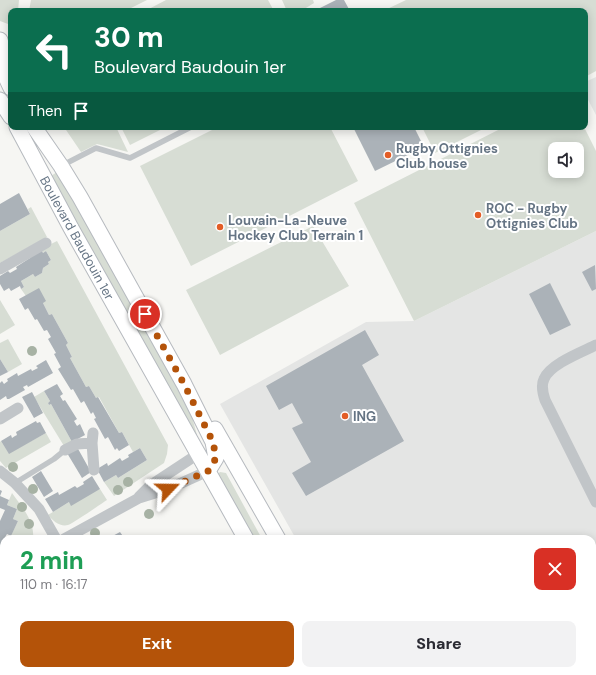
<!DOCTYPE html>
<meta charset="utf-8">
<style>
:root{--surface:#fff;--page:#f2f2f3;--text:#2b2b33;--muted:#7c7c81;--accent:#b45309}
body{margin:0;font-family:"DM Sans",sans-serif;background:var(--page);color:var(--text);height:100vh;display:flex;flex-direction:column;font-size:15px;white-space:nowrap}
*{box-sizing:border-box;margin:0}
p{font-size:13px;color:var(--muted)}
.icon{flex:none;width:22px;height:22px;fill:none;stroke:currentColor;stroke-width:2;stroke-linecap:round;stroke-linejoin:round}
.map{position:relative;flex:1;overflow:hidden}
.side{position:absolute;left:0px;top:535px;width:596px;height:140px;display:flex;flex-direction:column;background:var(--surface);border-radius:12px 12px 0 0;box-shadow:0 2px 10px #0003}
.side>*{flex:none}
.banner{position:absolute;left:8px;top:8px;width:580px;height:122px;border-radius:8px;box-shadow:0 2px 10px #0003;background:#0b6e4f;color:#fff;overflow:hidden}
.tools{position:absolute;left:548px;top:142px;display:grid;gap:8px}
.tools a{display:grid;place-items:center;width:36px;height:36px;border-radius:8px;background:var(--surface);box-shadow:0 2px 10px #0003;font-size:20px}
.pin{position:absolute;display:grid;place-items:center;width:34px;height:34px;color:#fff;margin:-17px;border:2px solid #fff;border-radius:50%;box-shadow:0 1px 4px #0007}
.me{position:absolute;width:44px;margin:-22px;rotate:67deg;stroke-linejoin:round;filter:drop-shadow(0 0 3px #0008)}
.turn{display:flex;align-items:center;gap:14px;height:84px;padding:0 20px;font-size:18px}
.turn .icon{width:52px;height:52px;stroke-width:2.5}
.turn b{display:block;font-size:28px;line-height:34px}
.then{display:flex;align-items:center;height:38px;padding:0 20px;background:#0003;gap:8px;font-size:15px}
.round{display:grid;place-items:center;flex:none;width:42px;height:42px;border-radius:8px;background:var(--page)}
.head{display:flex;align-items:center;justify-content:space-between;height:68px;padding:0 20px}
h1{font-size:24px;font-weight:800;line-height:30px;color:#1e9e55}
.cta{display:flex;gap:8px;margin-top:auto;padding:8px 20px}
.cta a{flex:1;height:46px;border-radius:8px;background:var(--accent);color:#fff;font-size:16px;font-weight:800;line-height:46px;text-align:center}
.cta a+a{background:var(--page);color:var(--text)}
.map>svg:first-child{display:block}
.built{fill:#e4e5e4}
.green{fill:#d7ddd4;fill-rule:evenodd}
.building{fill:#abb2b8}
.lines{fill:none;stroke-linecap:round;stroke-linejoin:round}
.secondary-casing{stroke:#b6babf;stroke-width:17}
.lane{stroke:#c1c5c8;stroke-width:5.5}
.street{stroke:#c1c5c8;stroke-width:11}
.secondary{stroke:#fff;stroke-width:15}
.tree{fill:#a7b2a4}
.route{stroke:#b45309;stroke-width:7;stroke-dasharray:0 12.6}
.poi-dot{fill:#e35d26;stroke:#fff;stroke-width:1.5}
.labels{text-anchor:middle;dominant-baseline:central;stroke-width:4;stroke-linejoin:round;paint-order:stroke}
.poi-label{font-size:13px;font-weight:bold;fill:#657484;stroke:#fff;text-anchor:start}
.street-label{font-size:13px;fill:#657484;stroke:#fff}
</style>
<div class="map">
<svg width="596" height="675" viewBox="0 0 596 675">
<rect width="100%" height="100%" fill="#f6f6f3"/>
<path class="built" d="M596 77V115L585 94V82Z
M596 231V675H369L367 671H592V539H296L220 404 366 322 414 321Z"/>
<path class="green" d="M0 0H19L18 11H11V21L8 24 0 21Z
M31 0H147L125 11H29Z
M166 0H268L274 11H145Z
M282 0H313L314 3 301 11H287Z
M406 0H596V71L585 77V11H383Z
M64 127H116L128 152 97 144 81 152Z
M121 127H166L130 145Z
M218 127H330L358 181 191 266 140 166Z
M422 127H487L435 153Z
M504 127H584L596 151V231L414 321 354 203ZM555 149H577V171H555Z
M57 172 189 406 197 435 196 437 48 178Z
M31 207 47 237 0 263V231L30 214 28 209Z
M313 226 349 286 220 355 186 290Z
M57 241 168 445 167 454 164 463 114 496 104 482 116 475 118 478 147 460 140 448 133 452 122 432 119 433 99 397 96 398 89 386 86 387 70 358 72 357 66 345 68 343 52 314 49 315 43 303 26 296 21 289 24 287 21 281 33 274 35 277 42 273 43 268 49 264 48 262 51 260 46 251 43 253 41 249Z
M0 300 15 325 0 334Z
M8 339 22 364 8 372 0 359V343Z
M44 391 50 401 48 403 49 405 51 404 72 442 64 446 34 397Z
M46 433 51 442 6 468 0 461V442L1 441 9 453Z
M220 472 226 473 262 539H251L217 475Z
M100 489 107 500C99 505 74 523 68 525 60 527 53 521 48 515L69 502Z
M12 493C22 507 35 521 33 539H15L10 537 18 521 13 519 17 509 7 505Z
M2 544 4 545V573L0 577V563L3 555 0 554V549Z
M0 627 4 629C4 644 3 659 4 675H0Z
M255 671H298L300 675H251V674Z"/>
<path class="building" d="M336 0H344L350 11H314Z
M353 127H414L424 147 375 171Z
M19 193 30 214 0 231V204Z
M41 249 43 253 46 251 51 260 48 262 49 264 43 268 42 273 35 277 33 274 21 281 24 287 21 289 20 286 11 291 9 288 4 291 0 284V276L8 271 10 273 17 269 16 267 30 258 29 256Z
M595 265 596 289 592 291 582 272Z
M550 283 571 325 550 335 529 294Z
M39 288 46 301 43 303 49 315 52 314 68 343 66 345 72 357 70 358 86 387 89 386 96 398 98 397 119 433 122 432 129 445 119 451 117 448 115 450 108 437 105 439 94 419 96 418 93 412 91 414 84 401 81 403 73 389 71 390 58 369 61 367 54 354 56 353 48 339 51 337 47 330 44 331 37 319 35 320 28 308 25 310 19 299Z
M365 330 379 355 362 365 404 441 306 496 292 473 311 462 292 428 303 423 292 403 279 410 266 386Z
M0 359 8 372 0 376Z
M46 360 53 373 28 387 27 385 23 387 25 390 9 399H7L6 396 0 400V383L2 381 4 384 8 381 7 379 17 373 18 376 31 369 32 371 38 368 36 366Z
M57 384 63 394 60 396 63 401 65 400 77 419 74 421 77 426 80 424 85 435 72 442 51 404 49 405 48 403 50 401 44 391Z
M32 392 43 413 34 418 22 397Z
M36 421 37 423 40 422 46 433 9 454 1 441 11 435 12 438 15 436 17 435 16 432Z
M77 447 91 472 82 478 67 453Z
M140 448 147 460 118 478 116 475 104 482 97 469 107 463 108 466 120 458 122 461 129 457 128 455Z
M41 471 53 491 44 497 32 477Z
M92 476 100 489 71 506 69 502 53 512 45 499 58 492 59 495 75 486 77 488 84 484 83 482Z
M0 490 2 491 0 496 9 500 7 505 17 509 13 519 18 521 11 536 7 534 4 539V545L2 544 0 549V521L5 510 0 508Z
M120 532 125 539H107Z
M18 671H40L42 675H20Z
M51 671H97V672H101V671H115L117 675H51Z
M186 671H191L193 674 199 671H207L209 675H179Z
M231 671H255L251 674V675H224Z
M555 671H565L572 675H553Z"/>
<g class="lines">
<g class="secondary-casing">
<path id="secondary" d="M0 40C3 48 3 54 0 62
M1 60 3 71 11 88
M0 100 11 117
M17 127 71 228 246 539
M34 127 61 166 80 197 184 384 213 442 216 458 208 471
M215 429 278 539
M320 671 322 675
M349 671 351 675"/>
</g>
<path class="lane" d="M61 166 96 148 130 158 191 127
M15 483 54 459 65 450
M523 671 525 675"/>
<path class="street" d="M0 269 46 243
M596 345C582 352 550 364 544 379 541 385 543 394 545 400L596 502
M0 419 18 408
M92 443 93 433
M65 450 77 444 92 443 94 470
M0 471 15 483 39 509 56 539
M139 497 151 485 198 454
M64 539 139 498 168 489 208 471
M0 598 4 592
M0 623 4 624
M127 671 130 675
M213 671 216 675
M7 675 8 671
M155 675 162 671"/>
<use href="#secondary" class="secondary"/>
</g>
<g class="tree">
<circle cx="32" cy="351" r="5"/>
<circle cx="13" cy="467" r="5"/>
<circle cx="128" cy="482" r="5"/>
<circle cx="33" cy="489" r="5"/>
<circle cx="118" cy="490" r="5"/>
<circle cx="22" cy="507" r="5"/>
<circle cx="149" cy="514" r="5"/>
<circle cx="29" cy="524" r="5"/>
<circle cx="95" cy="533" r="5"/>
</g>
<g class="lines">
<path class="route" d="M145 314 184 384 213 442 216 458 208 471 168 489"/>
</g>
<g class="poi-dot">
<circle cx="388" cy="155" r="4"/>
<circle cx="478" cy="215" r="4"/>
<circle cx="220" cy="227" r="4"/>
<circle cx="345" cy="416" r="4"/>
</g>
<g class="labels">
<g class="poi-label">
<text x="396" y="148">Rugby Ottignies<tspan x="396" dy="15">Club house</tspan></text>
<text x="486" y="208">ROC - Rugby<tspan x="486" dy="15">Ottignies Club</tspan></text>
<text x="228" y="220">Louvain-La-Neuve<tspan x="228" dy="15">Hockey Club Terrain 1</tspan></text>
<text x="353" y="416">ING</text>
</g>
<g class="street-label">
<text transform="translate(77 238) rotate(61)">Boulevard Baudouin 1er</text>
</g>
</g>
</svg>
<div class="tools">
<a><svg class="icon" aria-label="sound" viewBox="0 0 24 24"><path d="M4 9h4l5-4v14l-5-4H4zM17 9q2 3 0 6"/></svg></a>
</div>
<div class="pin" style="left:145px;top:314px;background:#d93025"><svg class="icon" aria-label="arrive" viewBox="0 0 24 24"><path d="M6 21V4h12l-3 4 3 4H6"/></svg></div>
<svg class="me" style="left:168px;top:489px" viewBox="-20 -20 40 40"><path d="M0-17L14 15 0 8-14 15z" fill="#b45309" stroke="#fff" stroke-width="4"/></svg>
<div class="banner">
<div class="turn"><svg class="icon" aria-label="left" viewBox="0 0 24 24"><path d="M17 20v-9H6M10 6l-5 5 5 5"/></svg><div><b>30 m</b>Boulevard Baudouin 1er</div></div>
<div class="then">Then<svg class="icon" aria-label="arrive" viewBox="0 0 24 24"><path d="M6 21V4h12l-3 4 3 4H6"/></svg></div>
</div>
<section class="side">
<div class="head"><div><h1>2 min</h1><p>110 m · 16:17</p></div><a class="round" style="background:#d93025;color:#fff"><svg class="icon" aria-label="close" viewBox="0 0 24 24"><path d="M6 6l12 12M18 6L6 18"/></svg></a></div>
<div class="cta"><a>Exit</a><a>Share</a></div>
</section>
</div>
